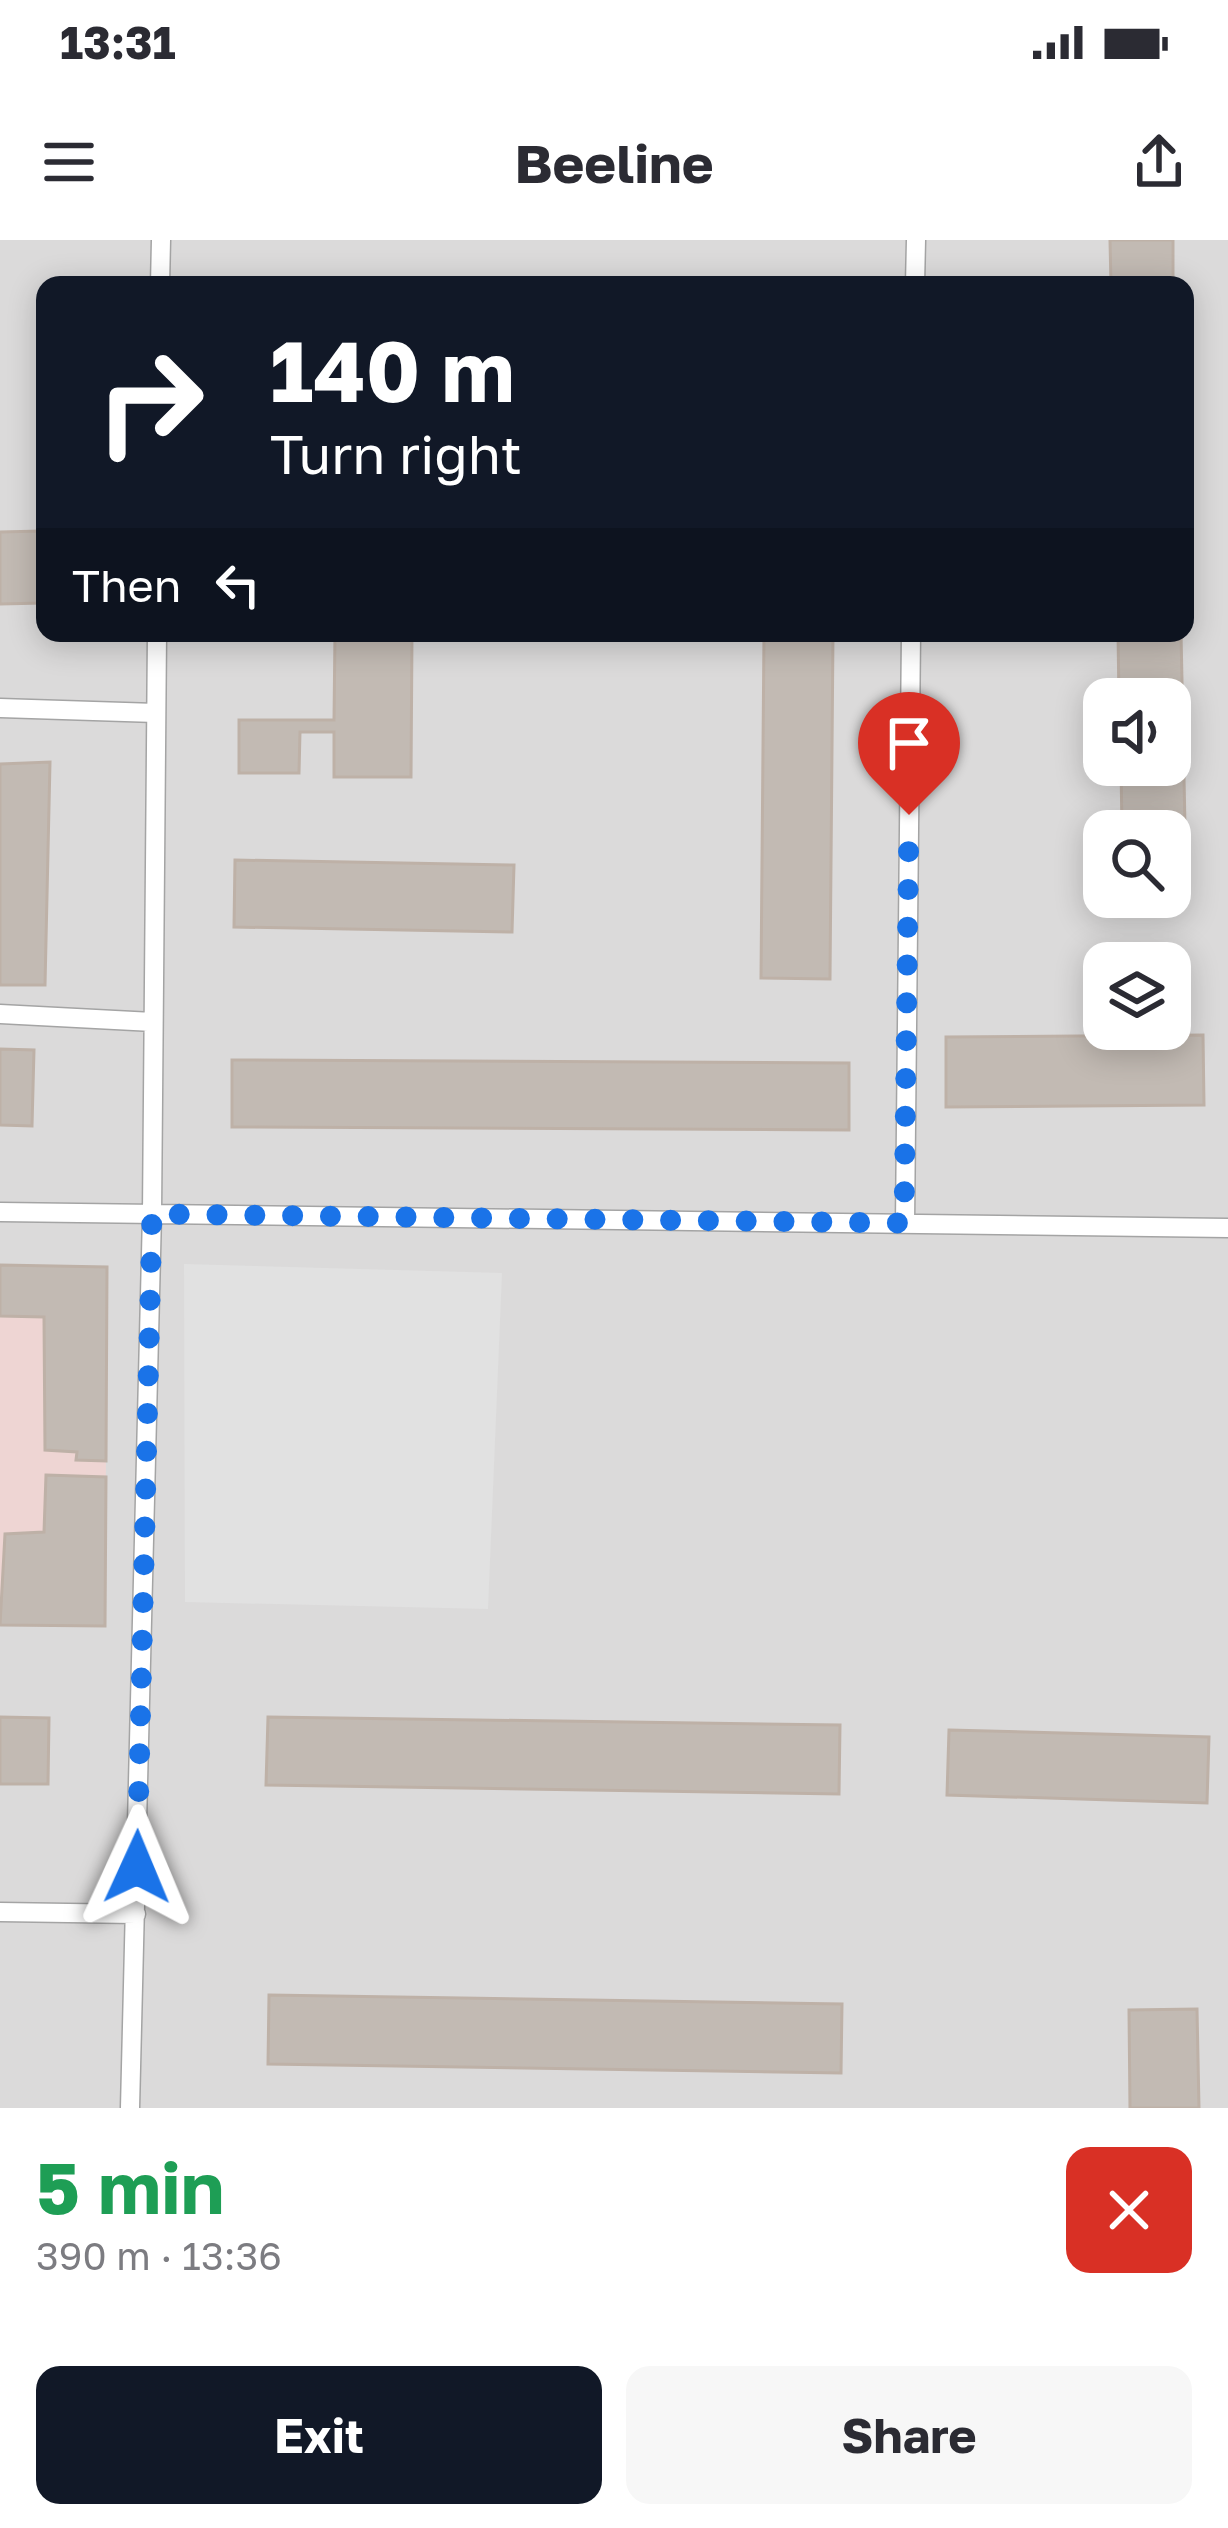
<!DOCTYPE html>
<meta charset="utf-8">
<style>
:root{--surface:#fff;--page:#f7f7f7;--text:#2b2b33;--muted:#7c7c81;--accent:#111827}
body{margin:0;font-family:"Golos Text",sans-serif;background:var(--page);color:var(--text);height:100vh;display:flex;flex-direction:column;font-size:45px;white-space:nowrap}
*{box-sizing:border-box;margin:0}
p{font-size:39px;color:var(--muted)}
.icon{flex:none;width:66px;height:66px;fill:none;stroke:currentColor;stroke-width:2;stroke-linecap:round;stroke-linejoin:round}
.map{position:relative;height:1868px;overflow:hidden}
.side{display:flex;flex-direction:column;background:var(--surface);flex:1}
.side>*{flex:none}
.hud{position:absolute;left:36px;top:36px;width:1158px;height:366px;border-radius:24px;box-shadow:0 6px 30px #0003;background:#111827;color:#fff;overflow:hidden}
.fabs{position:absolute;left:1083px;top:438px;display:grid;gap:24px}
.fabs a{display:grid;place-items:center;width:108px;height:108px;border-radius:24px;background:var(--surface);box-shadow:0 6px 30px #0003;font-size:60px}
.pin{position:absolute;display:grid;place-items:center;width:102px;height:102px;color:#fff;margin:-123px -51px;border-radius:50% 50% 50% 0;rotate:-45deg;box-shadow:0 0 12px #0007}
.pin .icon{rotate:45deg}
.me{position:absolute;width:132px;margin:-66px;rotate:1deg;stroke-linejoin:round;filter:drop-shadow(0 0 9px #0008)}
.turn{display:flex;align-items:center;gap:42px;height:252px;padding:0 36px;font-size:54px}
.turn .icon{width:156px;height:156px;stroke-width:2.5}
.turn b{display:block;font-size:84px;line-height:102px}
.then{display:flex;align-items:center;height:114px;padding:0 36px;background:#0003;gap:24px;font-size:45px}
.round{display:grid;place-items:center;flex:none;width:126px;height:126px;border-radius:24px;background:var(--page)}
.overview{display:flex;align-items:center;justify-content:space-between;height:204px;padding:0 36px}
h1{font-size:72px;font-weight:700;line-height:90px;color:#1e9e55}
.button{display:flex;gap:24px;margin-top:auto;padding:24px 36px}
.button a{flex:1;height:138px;border-radius:24px;background:var(--accent);color:#fff;font-size:48px;font-weight:700;line-height:138px;text-align:center}
.button a+a{background:var(--page);color:var(--text)}
.status{display:flex;justify-content:space-between;align-items:center;height:84px;padding:0 60px;background:var(--surface);direction:ltr}
.status svg{height:33px;fill:currentColor}
header{display:flex;justify-content:space-between;align-items:center;height:156px;padding:0 36px;background:var(--surface);font-size:54px;font-weight:700}
.map>svg:first-child{display:block}
.residential{fill:#dbdada;fill-rule:evenodd}
.commercial{fill:#eed5d3}
.parking{fill:#e1e1e1}
.building{fill:#c2bab3;stroke:#beb1a7;stroke-width:3}
.lines{fill:none;stroke-linecap:round;stroke-linejoin:round}
.service-casing{stroke:#a4a4a4;stroke-width:21}
.service{stroke:#fff;stroke-width:18}
.route{stroke:#1a73e8;stroke-width:21;stroke-dasharray:0 37.8}
</style>
<div class="status"><b>13:31</b><svg viewBox="0 0 49 12"><path d="M0 12V9h3v3zM5 12V6h3v6zM10 12V3h3v9zM15 12V0h3v12zM26 1h20v11H26zM47 4h2v5h-2z"/></svg></div>
<header><svg class="icon" aria-label="menu" viewBox="0 0 24 24"><path d="M4 6h16M4 12h16M4 18h16"/></svg>Beeline<svg class="icon" aria-label="share" viewBox="0 0 24 24"><path d="M12 15V3M7 8l5-5 5 5M5 13v7h14v-7"/></svg></header>
<div class="map">
<svg width="1228" height="1868" viewBox="0 0 1228 1868">
<rect width="100%" height="100%" fill="#eeeae3"/>
<path class="residential" d="M0 0H1228V1868H0ZM45 45H1185V393H45ZM1104 459H1170V525H1104ZM1104 591H1170V657H1104ZM1104 723H1170V789H1104Z"/>
<path class="commercial" d="M0 1025 107 1027 105 1386 0 1385Z"/>
<path class="parking" d="M184 1024 502 1033 488 1369 185 1362Z"/>
<path class="building" d="M1110 0H1173V45H1111Z
M40 291 42 363 0 364V292Z
M335 393H412L411 537H334V492H300L299 533H239V480H334Z
M764 393H833L830 739 761 738Z
M1118 393H1181L1186 635 1170 636V591H1122L1121 525H1170V459H1119Z
M50 522 45 745H0V524Z
M235 620 514 625 512 692 234 687Z
M1203 795 1204 865 946 867V797Z
M0 809 34 810 32 886 0 885Z
M232 820 849 823V890L232 887Z
M0 1025 107 1027 106 1221 76 1220 77 1212 45 1210 44 1077 0 1076Z
M46 1235 106 1237 105 1386 0 1385 5 1294 44 1292Z
M0 1477 49 1478 48 1544H0Z
M268 1477 840 1485 839 1554 266 1545Z
M949 1490 1209 1497 1207 1563 947 1555Z
M269 1755 842 1764 841 1833 268 1824Z
M1197 1769 1199 1868H1130L1129 1770Z"/>
<g class="lines">
<g class="service-casing">
<path id="service" d="M160 45 161 0
M915 45 916 0
M0 468 156 473
M0 774 153 782
M0 972 1228 988
M905 983 911 393
M0 1672 136 1674
M130 1868 152 974 157 393"/>
</g>
<use href="#service" class="service"/>
</g>
<g class="lines">
<path class="route" d="M137 1627 152 974 904 983 909 575"/>
</g>
</svg>
<div class="fabs">
<a><svg class="icon" aria-label="sound" viewBox="0 0 24 24"><path d="M4 9h4l5-4v14l-5-4H4zM17 9q2 3 0 6"/></svg></a>
<a><svg class="icon" aria-label="search" viewBox="0 0 24 24"><circle cx="10" cy="10" r="6"/><path d="M15 15l6 6"/></svg></a>
<a><svg class="icon" aria-label="layers" viewBox="0 0 24 24"><path d="M12 4l9 5-9 5-9-5zM3 14l9 5 9-5"/></svg></a>
</div>
<div class="pin" style="left:909px;top:575px;background:#d93025"><svg class="icon" aria-label="arrive" viewBox="0 0 24 24"><path d="M6 21V4h12l-3 4 3 4H6"/></svg></div>
<svg class="me" style="left:137px;top:1627px" viewBox="-20 -20 40 40"><path d="M0-17L14 15 0 8-14 15z" fill="#1a73e8" stroke="#fff" stroke-width="4"/></svg>
<div class="hud">
<div class="turn"><svg class="icon" aria-label="right" viewBox="0 0 24 24"><path d="M7 20v-9h11M14 6l5 5-5 5"/></svg><div><b>140 m</b>Turn right</div></div>
<div class="then">Then<svg class="icon" aria-label="left" viewBox="0 0 24 24"><path d="M17 20v-9H6M10 6l-5 5 5 5"/></svg></div>
</div>
</div>
<section class="side">
<div class="overview"><div><h1>5 min</h1><p>390 m · 13:36</p></div><a class="round" style="background:#d93025;color:#fff"><svg class="icon" aria-label="close" viewBox="0 0 24 24"><path d="M6 6l12 12M18 6L6 18"/></svg></a></div>
<div class="button"><a>Exit</a><a>Share</a></div>
</section>
